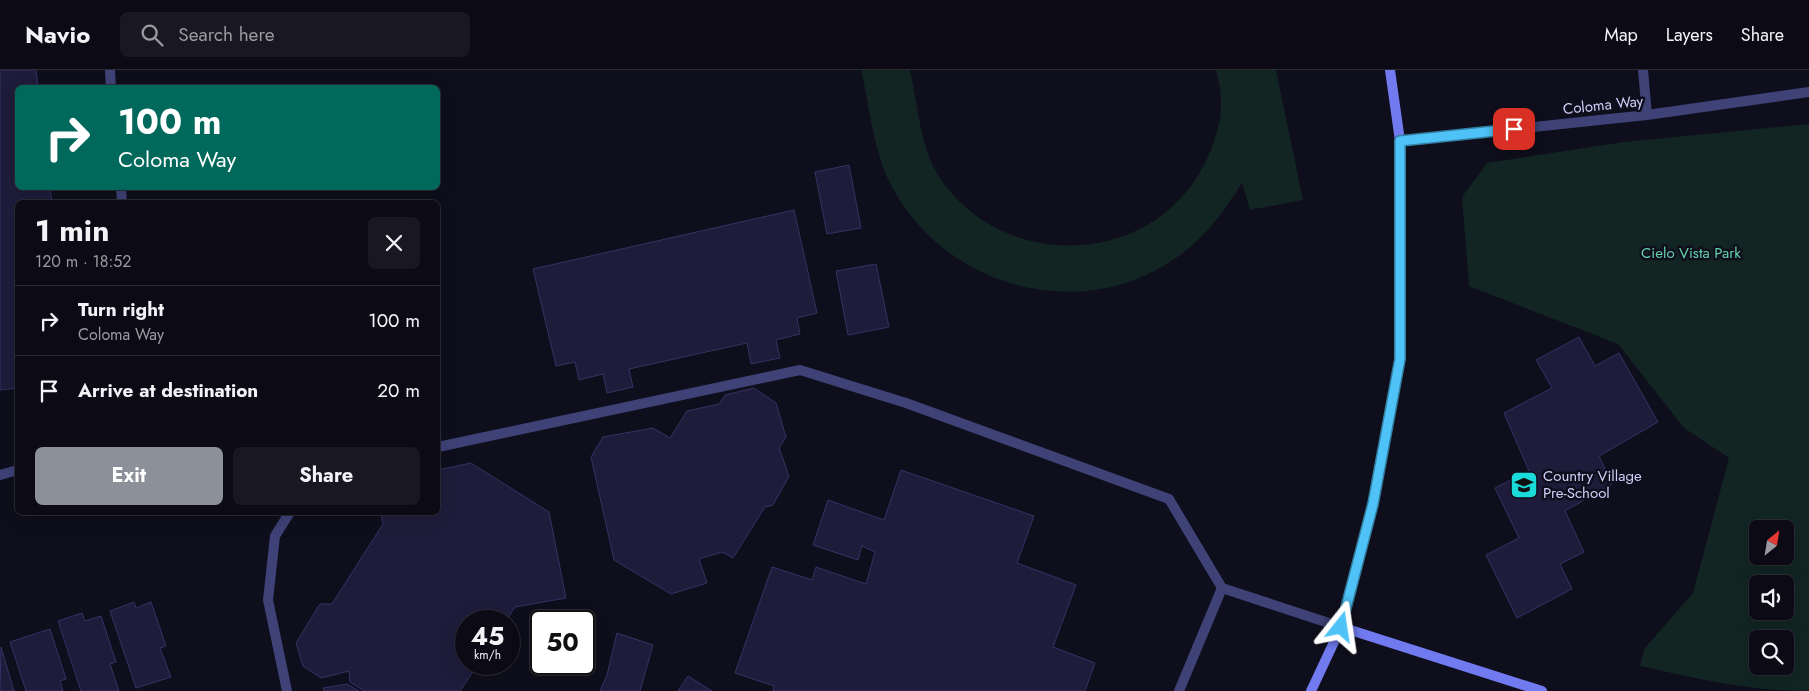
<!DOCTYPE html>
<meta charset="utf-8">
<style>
:root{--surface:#0b0a15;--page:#191822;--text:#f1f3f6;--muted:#9a9aa0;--line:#2b2b34;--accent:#8c9099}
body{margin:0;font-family:Jost,sans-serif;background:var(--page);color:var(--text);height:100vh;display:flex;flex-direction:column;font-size:19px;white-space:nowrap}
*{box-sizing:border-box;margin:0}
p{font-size:16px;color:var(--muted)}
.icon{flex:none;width:28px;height:28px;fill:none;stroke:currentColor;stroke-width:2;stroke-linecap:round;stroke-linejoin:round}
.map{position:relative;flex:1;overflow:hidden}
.sheet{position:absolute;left:15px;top:130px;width:425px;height:315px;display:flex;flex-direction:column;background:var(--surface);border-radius:8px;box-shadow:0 5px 20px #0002,0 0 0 1px var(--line)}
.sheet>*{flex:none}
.hud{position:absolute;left:15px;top:15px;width:425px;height:105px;border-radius:8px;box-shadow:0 5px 20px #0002,0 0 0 1px var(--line);background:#00695c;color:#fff;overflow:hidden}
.needle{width:32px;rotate:30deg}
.tools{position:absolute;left:1749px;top:450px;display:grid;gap:10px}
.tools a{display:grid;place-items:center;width:45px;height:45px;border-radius:8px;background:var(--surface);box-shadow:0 5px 20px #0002,0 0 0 1px var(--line);font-size:25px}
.speed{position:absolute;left:455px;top:540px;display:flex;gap:10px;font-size:25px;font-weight:700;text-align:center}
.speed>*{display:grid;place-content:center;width:65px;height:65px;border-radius:50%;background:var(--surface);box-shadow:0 5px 20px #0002,0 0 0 1px var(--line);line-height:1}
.speed small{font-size:12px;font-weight:400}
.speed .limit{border:2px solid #111;border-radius:8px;background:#fff;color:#111}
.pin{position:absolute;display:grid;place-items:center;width:42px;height:42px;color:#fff;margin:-21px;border-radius:10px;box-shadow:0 2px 8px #0006}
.me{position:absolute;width:55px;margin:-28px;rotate:15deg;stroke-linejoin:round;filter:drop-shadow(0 0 4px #0008)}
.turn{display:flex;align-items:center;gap:18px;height:105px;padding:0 20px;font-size:22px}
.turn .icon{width:65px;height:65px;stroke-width:2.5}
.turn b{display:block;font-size:35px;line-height:42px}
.round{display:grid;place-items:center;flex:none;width:52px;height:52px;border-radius:8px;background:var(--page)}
.head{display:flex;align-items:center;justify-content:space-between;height:85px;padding:0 20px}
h1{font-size:30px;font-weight:700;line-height:38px}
.cta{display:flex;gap:10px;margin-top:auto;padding:10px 20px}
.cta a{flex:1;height:58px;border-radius:8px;background:var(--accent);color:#fff;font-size:20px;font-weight:700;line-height:58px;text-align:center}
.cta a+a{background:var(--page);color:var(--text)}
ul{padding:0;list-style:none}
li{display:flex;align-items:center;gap:15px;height:70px;padding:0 20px;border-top:1px solid var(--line)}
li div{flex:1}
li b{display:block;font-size:19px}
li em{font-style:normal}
header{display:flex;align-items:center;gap:30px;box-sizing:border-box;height:70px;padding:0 25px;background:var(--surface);border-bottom:1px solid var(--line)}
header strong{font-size:24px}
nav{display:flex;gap:28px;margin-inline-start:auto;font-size:18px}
.search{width:350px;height:45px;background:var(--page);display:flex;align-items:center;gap:12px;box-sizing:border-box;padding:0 18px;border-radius:8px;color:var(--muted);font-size:19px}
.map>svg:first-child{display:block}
.green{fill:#122523;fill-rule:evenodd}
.building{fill:#1f1c3b;stroke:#363164}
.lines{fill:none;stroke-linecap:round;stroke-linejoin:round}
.lane{stroke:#3e4276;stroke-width:10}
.street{stroke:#3e4276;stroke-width:10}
.secondary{stroke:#717aee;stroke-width:10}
.route-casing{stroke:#337fa1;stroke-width:12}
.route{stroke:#4fc3f7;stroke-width:9}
.labels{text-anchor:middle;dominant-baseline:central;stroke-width:5;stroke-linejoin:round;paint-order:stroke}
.street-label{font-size:15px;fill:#d0cff9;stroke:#0f0e1c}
.park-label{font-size:15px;fill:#64d0aa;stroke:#0f0e1c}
.poi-label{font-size:15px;fill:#d0cff9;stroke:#0f0e1c;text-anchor:start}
</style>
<header>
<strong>Navio</strong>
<div class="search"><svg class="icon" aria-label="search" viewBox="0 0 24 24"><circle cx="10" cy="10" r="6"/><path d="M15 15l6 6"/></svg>Search here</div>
<nav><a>Map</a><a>Layers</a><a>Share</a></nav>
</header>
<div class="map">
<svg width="1809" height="621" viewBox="0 0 1809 621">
<rect width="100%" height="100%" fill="#0f0e1c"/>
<path class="green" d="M861 0H910C918 35 920 78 940 108 1004 203 1152 197 1204 95 1214 75 1222 52 1221 30 1221 20 1218 10 1216 0H1276L1303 130 1250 140 1242 113C1225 139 1209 163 1184 182 1088 257 948 221 892 117 873 82 870 38 861 0Z
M1809 54V621C1748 621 1699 609 1640 596L1644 579 1693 523 1729 388 1684 358 1618 274 1469 216 1462 127 1487 93 1624 72ZM1758 459H1785V486H1758ZM1758 514H1785V541H1758ZM1758 569H1785V596H1758Z"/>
<path class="building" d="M0 0H36L38 18H18V118H50L52 132H18V318L0 320Z
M849 95 861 158 827 164 815 102Z
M794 140 817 243 797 248 800 264 776 270 780 288 751 294 747 273 629 299 633 317 607 323 603 304 579 310 575 292 556 296 533 199Z
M876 194 889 257 848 265 836 201Z
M1579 267 1595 296 1619 283 1658 352 1599 386 1612 414 1565 441 1584 482 1560 494 1572 519 1517 548 1486 485 1519 468 1495 418 1529 401 1504 343 1552 318 1536 290Z
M754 318 776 333 786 367 779 378 789 406 773 435 765 437 733 488 722 482 699 489 707 513 671 524 614 490 591 387 603 367 653 358 670 368 687 341 719 334 725 325Z
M471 393 549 442 566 528 515 537 506 551H466V594H478L460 621H364L350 612 349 601 321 608 303 596 296 573 320 534H332L383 454 381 442H438V400Z
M901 400 1034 446 1017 493 1076 515 1053 577 1095 593 1085 621H773L774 616 735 603 772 497 812 510 816 497 866 514 875 482 862 476 858 490 813 475 828 430 884 450Z
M134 532 136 538 151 532 166 576 160 578 171 607 136 618 110 541Z
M82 543 85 551 101 546 116 592 110 594 119 621H81L58 551Z
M50 559 66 609 60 611 63 621H26L10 572Z
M617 563 653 575 640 621H600L607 605Z
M1 577 14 621H0Z
M688 606 712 621H678Z
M347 614 359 621H324L323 618Z"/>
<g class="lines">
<path class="lane" d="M110 0 111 18
M121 118 122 132
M438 377 800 300 906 333 1169 429 1222 518 1341 557
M0 405 18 400
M287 621 268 530 275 466 290 442
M1179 621 1222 518"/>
<path class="street" d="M1643 0 1647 45
M1400 71 1647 45 1809 22"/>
<path class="secondary" d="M1341 557 1542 621
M1311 621 1341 557 1373 434 1400 289V71L1390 0"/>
</g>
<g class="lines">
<g class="route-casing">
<path id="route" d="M1341 557 1373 434 1400 289V71L1514 59"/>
</g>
<use href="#route" class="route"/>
</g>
<defs>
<g id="school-square" transform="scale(1.4375)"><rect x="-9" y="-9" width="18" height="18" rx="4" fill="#1adada" stroke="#0f0e1c"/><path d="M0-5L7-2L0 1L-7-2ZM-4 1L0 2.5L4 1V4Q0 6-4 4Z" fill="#111"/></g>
</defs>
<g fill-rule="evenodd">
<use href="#school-square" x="1524" y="415"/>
</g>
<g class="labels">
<g class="street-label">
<text transform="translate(1603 35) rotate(-6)">Coloma Way</text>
</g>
<g class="park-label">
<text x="1691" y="183">Cielo Vista Park</text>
</g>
<g class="poi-label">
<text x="1543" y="406">Country Village<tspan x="1543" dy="17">Pre-School</tspan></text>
</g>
</g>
</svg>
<div class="tools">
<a><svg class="needle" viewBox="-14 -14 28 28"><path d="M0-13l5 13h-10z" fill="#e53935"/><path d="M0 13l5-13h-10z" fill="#9a9aa0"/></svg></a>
<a><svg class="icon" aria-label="sound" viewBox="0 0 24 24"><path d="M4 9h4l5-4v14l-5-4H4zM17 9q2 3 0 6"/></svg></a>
<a><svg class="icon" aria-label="search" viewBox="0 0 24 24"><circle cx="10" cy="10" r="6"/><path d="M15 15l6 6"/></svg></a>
</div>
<div class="speed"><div>45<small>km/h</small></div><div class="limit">50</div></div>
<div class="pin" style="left:1514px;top:59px;background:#d93025"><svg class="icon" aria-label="arrive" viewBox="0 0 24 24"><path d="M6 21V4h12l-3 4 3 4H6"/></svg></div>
<svg class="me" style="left:1341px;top:557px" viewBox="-20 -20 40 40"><path d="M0-17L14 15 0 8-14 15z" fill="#4fc3f7" stroke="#fff" stroke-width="4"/></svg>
<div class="hud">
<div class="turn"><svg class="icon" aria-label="right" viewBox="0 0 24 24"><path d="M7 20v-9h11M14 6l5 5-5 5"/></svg><div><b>100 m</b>Coloma Way</div></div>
</div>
<section class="sheet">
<div class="head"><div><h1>1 min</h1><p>120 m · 18:52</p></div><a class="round"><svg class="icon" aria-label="close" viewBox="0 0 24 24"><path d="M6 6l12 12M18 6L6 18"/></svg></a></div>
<ul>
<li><svg class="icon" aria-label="right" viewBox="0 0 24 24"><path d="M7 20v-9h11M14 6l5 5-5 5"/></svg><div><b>Turn right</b><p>Coloma Way</p></div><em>100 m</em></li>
<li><svg class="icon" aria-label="arrive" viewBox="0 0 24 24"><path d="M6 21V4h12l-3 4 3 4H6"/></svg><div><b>Arrive at destination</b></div><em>20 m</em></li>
</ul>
<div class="cta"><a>Exit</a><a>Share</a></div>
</section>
</div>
